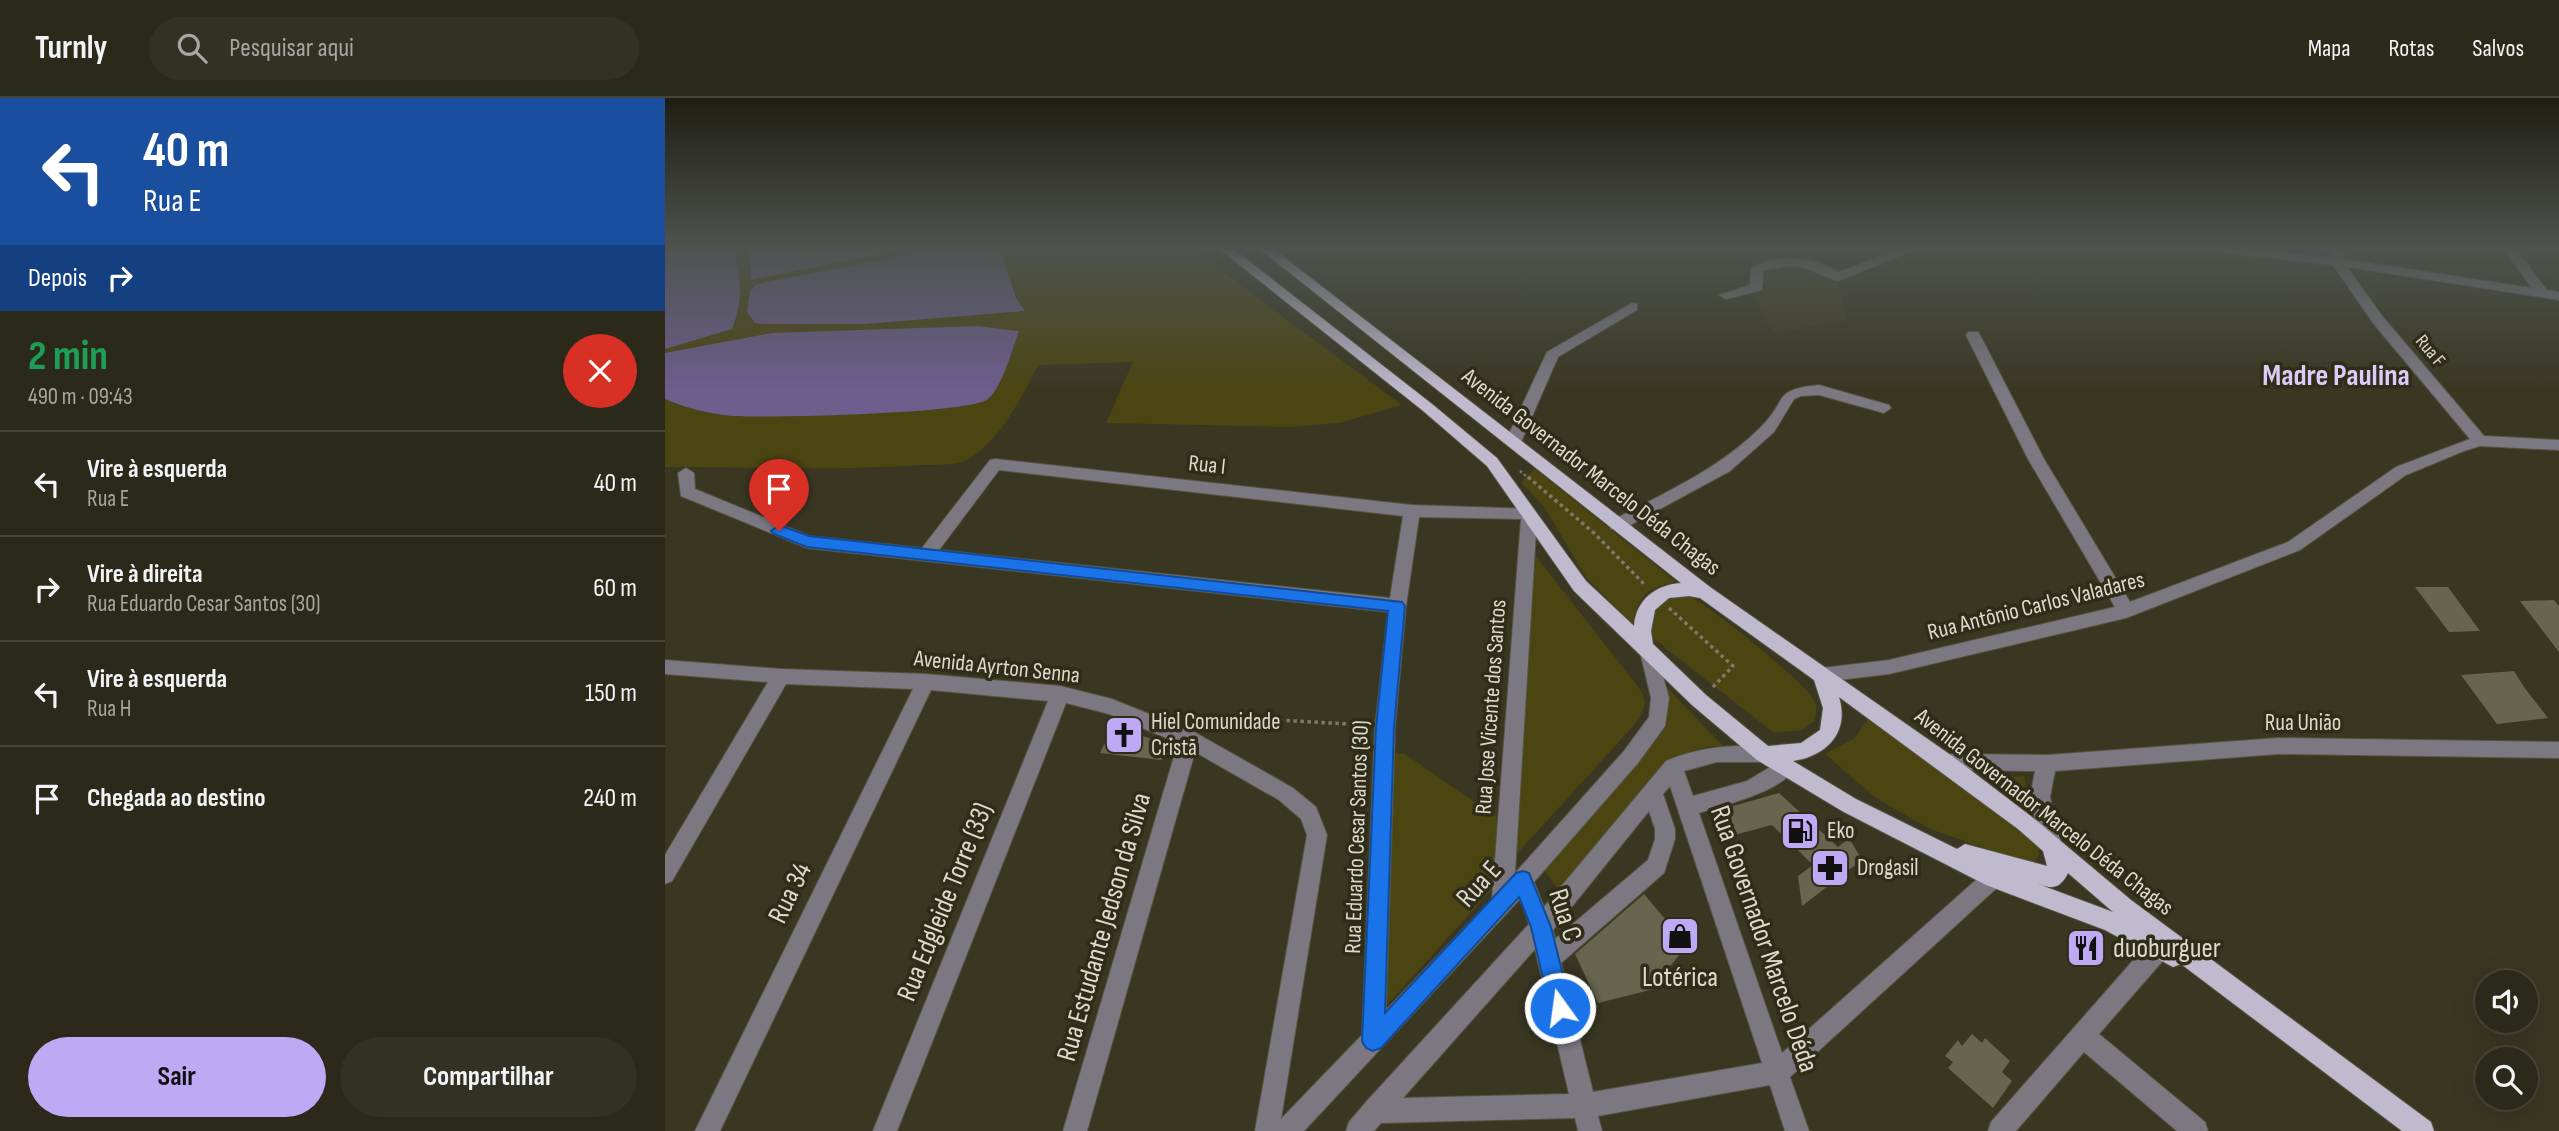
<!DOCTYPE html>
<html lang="pt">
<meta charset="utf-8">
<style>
:root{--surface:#2b291a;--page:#333123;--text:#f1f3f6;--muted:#a6a6a2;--line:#474539;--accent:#bea9f4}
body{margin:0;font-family:"Sofia Sans Condensed",sans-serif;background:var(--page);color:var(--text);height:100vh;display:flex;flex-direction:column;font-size:26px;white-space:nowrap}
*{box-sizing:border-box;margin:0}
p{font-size:23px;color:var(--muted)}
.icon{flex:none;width:38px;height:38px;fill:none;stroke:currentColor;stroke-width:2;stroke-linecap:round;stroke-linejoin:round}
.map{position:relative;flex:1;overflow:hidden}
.side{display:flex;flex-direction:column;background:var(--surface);width:665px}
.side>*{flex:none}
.banner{background:#1a4fa0;color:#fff;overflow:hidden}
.tools{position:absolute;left:1810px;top:872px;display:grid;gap:14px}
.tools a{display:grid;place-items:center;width:63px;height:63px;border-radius:50%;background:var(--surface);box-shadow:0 7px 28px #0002,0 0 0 2px var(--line);font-size:35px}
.pin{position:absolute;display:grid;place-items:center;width:60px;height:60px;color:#fff;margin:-72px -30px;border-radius:50% 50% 50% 0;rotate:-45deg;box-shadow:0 0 7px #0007}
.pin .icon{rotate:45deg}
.me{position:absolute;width:77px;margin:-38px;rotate:346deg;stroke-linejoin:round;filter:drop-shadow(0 0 5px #0008)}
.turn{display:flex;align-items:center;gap:24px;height:147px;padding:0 28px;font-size:32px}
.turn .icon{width:91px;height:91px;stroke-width:2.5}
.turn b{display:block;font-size:49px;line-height:60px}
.then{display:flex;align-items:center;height:66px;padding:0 28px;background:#0003;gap:14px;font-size:26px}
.round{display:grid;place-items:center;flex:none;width:74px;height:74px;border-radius:37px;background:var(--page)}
.overview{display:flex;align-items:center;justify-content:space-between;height:119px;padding:0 28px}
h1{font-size:42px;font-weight:700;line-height:52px;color:#1e9e55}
.action{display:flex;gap:14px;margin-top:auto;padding:14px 28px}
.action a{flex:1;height:80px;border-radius:42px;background:var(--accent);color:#111;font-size:28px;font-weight:700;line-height:80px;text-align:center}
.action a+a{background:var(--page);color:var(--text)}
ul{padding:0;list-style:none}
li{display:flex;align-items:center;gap:21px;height:105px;padding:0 28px;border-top:2px solid var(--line)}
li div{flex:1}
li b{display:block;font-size:26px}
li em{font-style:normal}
header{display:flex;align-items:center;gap:42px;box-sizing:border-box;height:98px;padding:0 35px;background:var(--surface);border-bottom:2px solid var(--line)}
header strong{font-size:33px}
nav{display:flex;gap:38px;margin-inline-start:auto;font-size:24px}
.search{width:490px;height:63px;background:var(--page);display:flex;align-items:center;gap:18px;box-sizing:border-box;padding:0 24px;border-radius:38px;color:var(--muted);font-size:26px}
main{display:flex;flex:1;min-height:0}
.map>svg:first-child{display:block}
.built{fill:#413d21}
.green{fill:#4b4512}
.water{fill:#6c5e8d}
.building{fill:#67654e}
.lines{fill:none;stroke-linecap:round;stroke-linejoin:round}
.minor-casing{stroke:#565441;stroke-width:2}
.major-casing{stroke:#565441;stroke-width:2}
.path-far1{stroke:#7c7a69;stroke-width:2.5;stroke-dasharray:2.5 2.5;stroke-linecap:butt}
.path{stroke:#7c7a69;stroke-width:3.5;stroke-dasharray:3.5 3.5;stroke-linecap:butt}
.minor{fill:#7b7882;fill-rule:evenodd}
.major{fill:#bfbace;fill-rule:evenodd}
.route{fill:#1a73e8;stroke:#114b97;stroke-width:2}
.labels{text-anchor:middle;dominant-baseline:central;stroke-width:7;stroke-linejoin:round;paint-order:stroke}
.far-street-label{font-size:19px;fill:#dcdace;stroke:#2f2d18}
.street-label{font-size:23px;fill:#dcdace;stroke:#2f2d18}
.poi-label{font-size:23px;fill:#dcdace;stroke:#2f2d18;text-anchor:start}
.near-street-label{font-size:28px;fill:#dcdace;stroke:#2f2d18}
.near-poi-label{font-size:28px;fill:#dcdace;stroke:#2f2d18;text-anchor:start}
.district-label{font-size:30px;font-weight:bold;fill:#d8cdf8;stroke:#2f2d18}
</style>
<header>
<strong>Turnly</strong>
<div class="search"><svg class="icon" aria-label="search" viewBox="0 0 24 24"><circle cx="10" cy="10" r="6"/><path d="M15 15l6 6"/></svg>Pesquisar aqui</div>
<nav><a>Mapa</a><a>Rotas</a><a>Salvos</a></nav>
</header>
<main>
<section class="side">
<div class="banner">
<div class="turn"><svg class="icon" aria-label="left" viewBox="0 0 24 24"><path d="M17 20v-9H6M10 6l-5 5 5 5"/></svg><div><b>40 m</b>Rua E</div></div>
<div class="then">Depois<svg class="icon" aria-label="right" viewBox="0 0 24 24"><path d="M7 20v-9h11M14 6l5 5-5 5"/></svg></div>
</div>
<div class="overview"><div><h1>2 min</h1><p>490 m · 09:43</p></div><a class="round" style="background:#d93025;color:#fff"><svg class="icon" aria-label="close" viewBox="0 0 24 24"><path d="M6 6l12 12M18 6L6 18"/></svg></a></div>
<ul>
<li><svg class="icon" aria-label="left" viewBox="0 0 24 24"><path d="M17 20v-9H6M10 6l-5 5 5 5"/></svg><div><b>Vire à esquerda</b><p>Rua E</p></div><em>40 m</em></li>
<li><svg class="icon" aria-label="right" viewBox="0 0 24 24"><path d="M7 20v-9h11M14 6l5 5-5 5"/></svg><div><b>Vire à direita</b><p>Rua Eduardo Cesar Santos (30)</p></div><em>60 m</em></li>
<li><svg class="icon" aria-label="left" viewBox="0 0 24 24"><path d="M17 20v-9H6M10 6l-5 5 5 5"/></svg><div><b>Vire à esquerda</b><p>Rua H</p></div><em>150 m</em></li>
<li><svg class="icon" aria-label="arrive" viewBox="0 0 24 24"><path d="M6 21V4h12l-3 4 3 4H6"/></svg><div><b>Chegada ao destino</b></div><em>240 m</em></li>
</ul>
<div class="action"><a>Sair</a><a>Compartilhar</a></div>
</section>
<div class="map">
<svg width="1894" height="1033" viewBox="0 0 1894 1033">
<rect width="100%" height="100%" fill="#393722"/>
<path class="built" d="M1135 168 1151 171 1163 182 1172 181 1183 221 1108 236 1088 196 1101 190 1095 175 1100 172Z"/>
<path class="green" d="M0 149H524L737 307 674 325 626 329 441 325 468 264 373 267C357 299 336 341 304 361 291 368 270 367 256 367 171 373 85 369 0 369Z
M870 371 1011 484C982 490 973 497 968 527L921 479 880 410 856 384Z
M866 452 974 590C984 604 979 612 970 626L850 758Z
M1014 496C1019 497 1025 499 1029 501 1049 511 1140 585 1149 602 1153 609 1151 615 1149 623L1137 632 1109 635 989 541C979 520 993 501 1014 496Z
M993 580 1059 649 1045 648 1009 659 893 792 879 771 1002 625Z
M1204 619 1373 747 1374 757 1369 764 1354 762 1265 731 1211 700 1160 656 1190 640Z
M730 655 740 656 834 721 829 760 830 788 721 908Z
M1359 678 1366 718 1324 681Z"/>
<path class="water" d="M0 149H68C76 179 79 202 67 231L0 251Z
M84 149H251L85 182 86 164Z
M283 149H334L351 200 360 213 200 226H100L90 225 82 214 85 193 92 186Z
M312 228 354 233C347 251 338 288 323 301 306 316 101 320 67 318 45 316 21 310 0 301V255L5 254 107 235Z"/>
<path class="building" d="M1750 489H1783L1815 533 1784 534Z
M1889 502 1894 508V554L1855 503Z
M1849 573 1859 589 1883 620 1832 626 1796 577Z
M448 628 501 646 496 662 435 655Z
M1114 695 1173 749 1184 740 1197 762 1137 808 1133 778 1148 767 1107 727 1058 740 1047 714Z
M979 796 1022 847 1003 871 1009 886 933 905 910 856Z
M1307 936 1317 945 1320 940 1345 963 1337 974 1347 983 1328 1010 1283 970 1288 964 1280 958 1293 942 1297 948Z"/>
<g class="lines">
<g class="minor-casing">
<path id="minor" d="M1241 149H1258L1173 183C1140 172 1137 162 1098 173L1097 192 1061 201 1054 197 1085 187 1086 171C1109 153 1150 160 1174 174Z
M1407 149H1426L1420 153H1408Z
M1537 149H1573L1666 160 1668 149H1680L1679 161 1867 190 1837 149H1849L1882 192 1894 194V202L1682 169 1718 219 1819 338 1894 342V352L1815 348 1799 353 1741 377 1635 452 1461 520 1224 576 1157 584 1151 582 1148 577 1151 572 1157 570 1224 562 1450 509 1363 361 1301 237 1303 234H1313L1315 237 1379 361 1465 504 1623 444 1731 369 1805 341 1708 225 1668 167 1543 153Z
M967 205 972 206V212L893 259 856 344 853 348H843L840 344 882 254Z
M1154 287 1224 307 1226 310 1219 315 1154 297 1136 298 1129 301 1109 334 1065 373 958 431H946L944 427 946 423C999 395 1055 371 1097 328 1124 300 1107 292 1154 287Z
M330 361 747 407 869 411 872 417 850 775 959 653 984 619 986 600 975 554 978 549 984 547 990 549 1004 600 1000 628 973 665 869 784 879 809 1001 663C1034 649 1064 647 1099 648L1106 650 1109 656 1106 662 1099 664H1052L1019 673 1028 698 1082 683 1120 660 1127 663 1130 669C1118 694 1059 707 1034 715L1117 955 1321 773 1328 770 1335 773 1339 780 1335 787 1125 979 1144 1033H1120L1105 987 933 1018 937 1033H913L910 1020 716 1025 709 1033H681L684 1024 701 1004 864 826 855 801 639 1033H590L642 737 636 721 614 702 530 654 422 1033H398L513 645 444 616 401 605 232 1033H208L383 603 266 592 55 1033H30L248 591 121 586 7 783 0 786V757L103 584 0 576V562L116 571 261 576 395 588 447 601 531 635 628 690 651 709 662 737 616 1021 697 937 710 629 723 514 142 450 16 398 13 375 21 370 29 375 30 391 144 438 257 450 325 362ZM334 372 738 418 725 500 274 452ZM754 419 856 421 827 801 721 912 730 629 741 508ZM1005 688 1097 965 928 994 896 865 999 775 1010 741V731L998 696ZM984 713 990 731V741L983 762 890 841 888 832ZM870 851 904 996 738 1000Z
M1613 640 1894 644V660L1613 656 1390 673 1385 699 1397 749 1394 756 1387 758 1380 756 1377 749 1365 699 1370 673 1280 672 1273 670 1270 664 1273 658 1280 656 1382 657Z
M1494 839 1502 842 1505 850 1502 858 1434 936 1540 1024 1543 1033H1512L1419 954 1351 1033H1323L1326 1024 1486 842Z"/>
</g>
<g class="major-casing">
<path id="major" d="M552 149H566L767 306 832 360 921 483 969 528C971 502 990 487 1016 485L592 149H606L1045 489 1287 658 1367 719 1466 802 1766 1024 1769 1033H1737L1516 866 1508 869 1440 832 1321 787 1177 713 1092 662 1027 607 909 493 822 368 757 312ZM1024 498 1035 500 1149 582 1158 610 1155 632 1136 645 1103 648 1041 597 988 546 986 533 990 512 1004 500ZM1174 599 1353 731 1378 753 1382 768 1300 746 1292 751 1191 701 1128 663C1161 658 1185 635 1174 599ZM1403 775 1448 814 1362 782C1381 788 1392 797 1403 775Z"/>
</g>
<path class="path-far1" d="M855 373 865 381"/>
<path class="path" d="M863 379 929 435 981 488
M1004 510 1068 568 1046 591
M538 628 568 629 612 622 701 627"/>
<use href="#minor" class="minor"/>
<use href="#major" class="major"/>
</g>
<linearGradient id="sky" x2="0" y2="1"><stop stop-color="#1f1e13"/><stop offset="0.51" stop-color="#4e534f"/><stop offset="1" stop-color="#4e534f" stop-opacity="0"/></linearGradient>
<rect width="1894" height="293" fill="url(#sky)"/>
<path class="route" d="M114 427 144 438 737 504 740 508 729 629 720 915 851 775 858 773 864 775 886 829 906 910 903 917 895 920 888 917 885 910 866 829 854 799 716 950 708 953 701 950 697 943 711 629 723 513 142 449 109 436 106 433Z"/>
<defs>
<g id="church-square" transform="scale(2.0125)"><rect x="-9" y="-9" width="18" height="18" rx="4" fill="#bea9f4" stroke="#2f2d18"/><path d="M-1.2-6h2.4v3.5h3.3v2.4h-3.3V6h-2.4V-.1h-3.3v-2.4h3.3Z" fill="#111"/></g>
<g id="fuel-square" transform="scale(2.0125)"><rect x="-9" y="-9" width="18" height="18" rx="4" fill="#bea9f4" stroke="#2f2d18"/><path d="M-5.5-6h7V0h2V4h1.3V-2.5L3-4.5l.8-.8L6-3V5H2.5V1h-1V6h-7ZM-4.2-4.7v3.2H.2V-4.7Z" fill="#111"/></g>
<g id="pharmacy-square" transform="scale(2.0125)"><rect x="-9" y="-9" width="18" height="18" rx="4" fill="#bea9f4" stroke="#2f2d18"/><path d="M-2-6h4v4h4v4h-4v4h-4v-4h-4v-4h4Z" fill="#111"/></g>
<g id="shop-square" transform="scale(2.0125)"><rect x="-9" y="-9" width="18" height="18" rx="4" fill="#bea9f4" stroke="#2f2d18"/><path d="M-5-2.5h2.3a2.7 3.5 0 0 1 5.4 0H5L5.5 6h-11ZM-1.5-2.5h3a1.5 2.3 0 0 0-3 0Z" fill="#111"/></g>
<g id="restaurant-square" transform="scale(2.0125)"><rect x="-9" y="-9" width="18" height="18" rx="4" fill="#bea9f4" stroke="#2f2d18"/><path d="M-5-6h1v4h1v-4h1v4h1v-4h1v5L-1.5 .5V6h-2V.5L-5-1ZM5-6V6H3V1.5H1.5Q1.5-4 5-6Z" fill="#111"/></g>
</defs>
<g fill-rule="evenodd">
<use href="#church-square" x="459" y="637"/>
<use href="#fuel-square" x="1135" y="733"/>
<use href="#pharmacy-square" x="1165" y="770"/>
<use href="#shop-square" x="1015" y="838"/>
<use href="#restaurant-square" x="1421" y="850"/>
</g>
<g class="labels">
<g class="far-street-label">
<text transform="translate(1765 253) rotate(50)">Rua F</text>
</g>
<g class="street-label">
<text transform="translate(542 367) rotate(6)">Rua I</text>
<text transform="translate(926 374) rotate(38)">Avenida Governador Marcelo Déda Chagas</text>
<text transform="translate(1371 508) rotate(-14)">Rua Antônio Carlos Valadares</text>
<text transform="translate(332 569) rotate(6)">Avenida Ayrton Senna</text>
<text transform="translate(826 609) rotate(-86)">Rua Jose Vicente dos Santos</text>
<text x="1638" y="625">Rua União</text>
<text transform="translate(1379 714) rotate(38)">Avenida Governador Marcelo Déda Chagas</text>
<text transform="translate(692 739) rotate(-88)">Rua Eduardo Cesar Santos (30)</text>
</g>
<g class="poi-label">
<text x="486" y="624">Hiel Comunidade<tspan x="486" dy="26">Cristã</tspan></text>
<text x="1162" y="733">Eko</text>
<text x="1192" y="770">Drogasil</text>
</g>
<g class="near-street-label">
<text transform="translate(814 786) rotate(-48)">Rua E</text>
<text transform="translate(125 795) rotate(-64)">Rua 34</text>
<text transform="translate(280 804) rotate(-68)">Rua Edgleide Torre (33)</text>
<text transform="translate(900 817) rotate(72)">Rua C</text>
<text transform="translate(439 829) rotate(-74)">Rua Estudante Jedson da Silva</text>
<text transform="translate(1099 841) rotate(71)">Rua Governador Marcelo Déda</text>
</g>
<g class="near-poi-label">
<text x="1448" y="850">duoburguer</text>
<text x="1015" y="879" text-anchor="middle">Lotérica</text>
</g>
<g class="district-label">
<text x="1671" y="278">Madre Paulina</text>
</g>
</g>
</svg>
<div class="tools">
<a><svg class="icon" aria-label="sound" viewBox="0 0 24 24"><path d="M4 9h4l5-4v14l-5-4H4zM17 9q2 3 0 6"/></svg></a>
<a><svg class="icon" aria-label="search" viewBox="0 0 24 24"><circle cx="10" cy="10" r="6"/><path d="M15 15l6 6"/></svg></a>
</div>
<div class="pin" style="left:114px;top:433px;background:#d93025"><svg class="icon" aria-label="arrive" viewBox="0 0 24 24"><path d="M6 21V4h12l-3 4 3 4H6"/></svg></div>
<svg class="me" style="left:895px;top:910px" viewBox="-20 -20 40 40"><circle r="17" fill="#1a73e8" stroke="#fff" stroke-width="3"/><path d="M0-11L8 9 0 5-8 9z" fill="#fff"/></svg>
</div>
</main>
